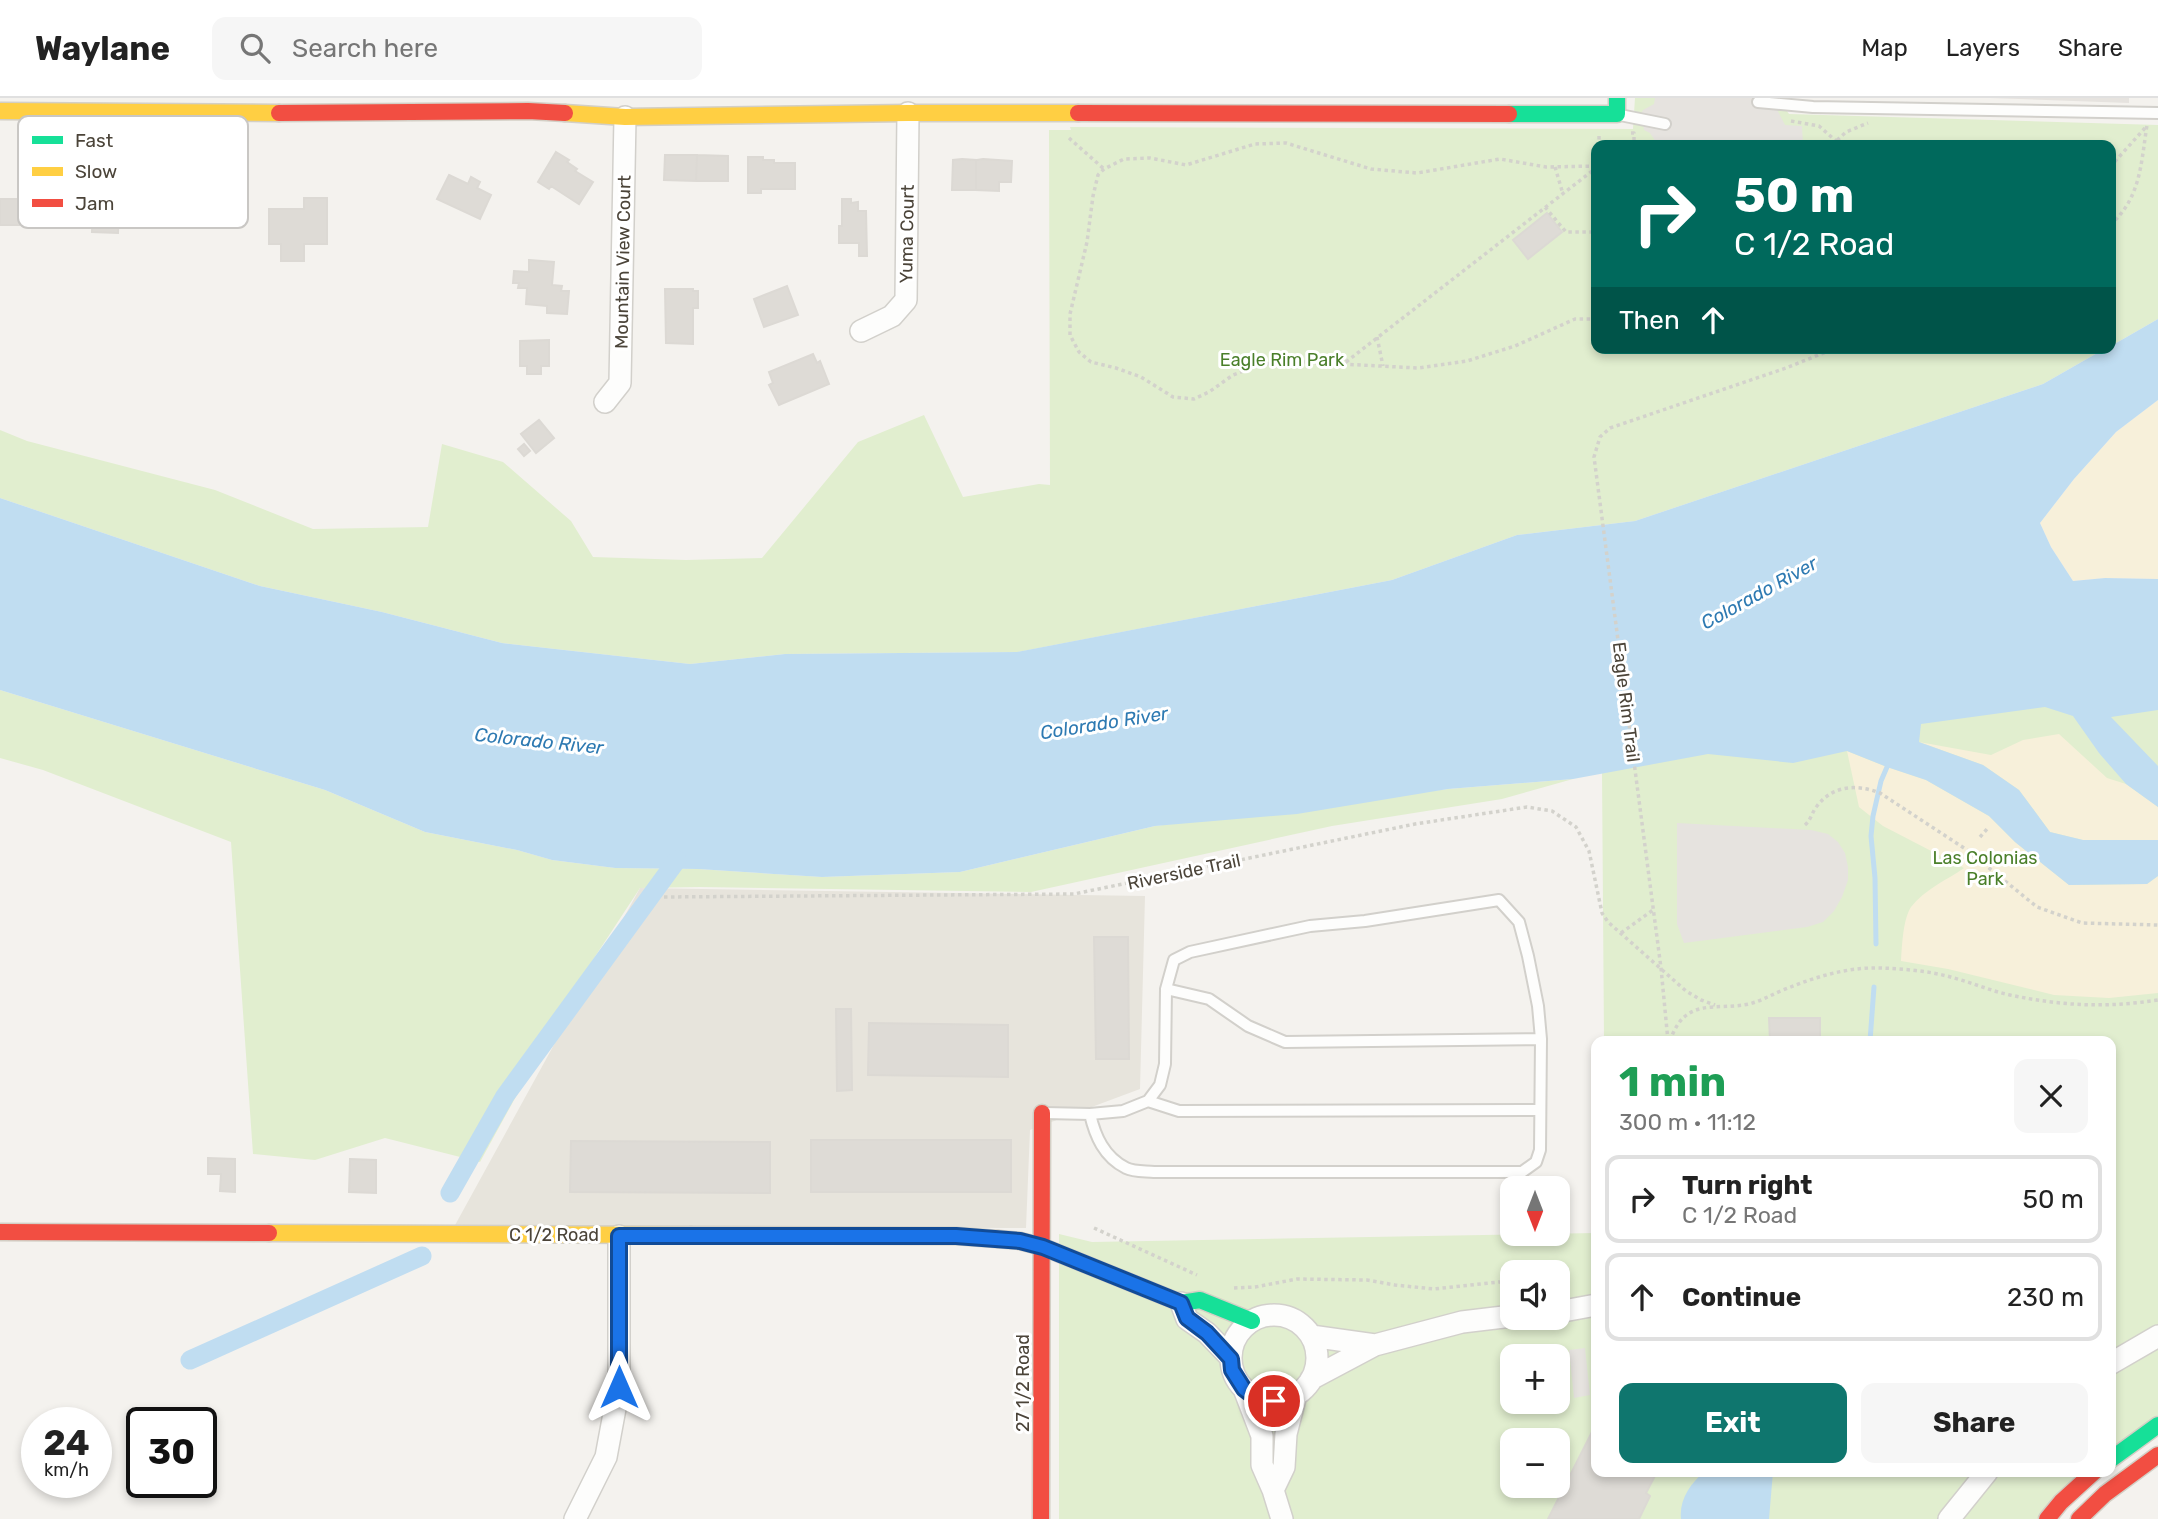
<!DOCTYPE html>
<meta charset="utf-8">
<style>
:root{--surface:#fff;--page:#f6f6f6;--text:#222;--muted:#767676;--line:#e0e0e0;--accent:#0f766e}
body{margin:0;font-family:Rubik,sans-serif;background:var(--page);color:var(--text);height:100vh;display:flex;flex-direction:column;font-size:26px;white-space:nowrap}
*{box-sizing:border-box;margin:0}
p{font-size:23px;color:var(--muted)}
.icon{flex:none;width:38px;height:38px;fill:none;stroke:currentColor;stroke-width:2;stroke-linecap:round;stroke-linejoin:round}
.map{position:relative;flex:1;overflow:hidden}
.details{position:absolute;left:1591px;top:938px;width:525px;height:441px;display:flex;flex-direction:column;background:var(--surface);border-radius:14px;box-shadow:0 4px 10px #0003}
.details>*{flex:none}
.guide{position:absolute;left:1591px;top:42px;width:525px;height:214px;border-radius:14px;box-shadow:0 4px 10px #0003;background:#00695c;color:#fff;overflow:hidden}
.needle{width:46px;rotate:180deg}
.buttons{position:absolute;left:1500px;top:1078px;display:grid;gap:14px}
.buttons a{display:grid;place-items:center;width:70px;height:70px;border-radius:14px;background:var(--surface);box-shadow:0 4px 10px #0003;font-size:35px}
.speed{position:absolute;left:21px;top:1309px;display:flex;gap:14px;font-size:35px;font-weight:700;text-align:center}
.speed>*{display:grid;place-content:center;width:91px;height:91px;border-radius:50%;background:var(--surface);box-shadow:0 4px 10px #0003;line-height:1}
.speed small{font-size:18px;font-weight:400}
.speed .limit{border:4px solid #111;border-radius:10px;background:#fff;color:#111}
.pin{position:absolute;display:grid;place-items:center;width:60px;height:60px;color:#fff;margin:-30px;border:4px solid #fff;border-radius:50%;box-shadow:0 2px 7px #0007}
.me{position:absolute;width:77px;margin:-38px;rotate:0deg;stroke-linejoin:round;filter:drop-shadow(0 0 5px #0008)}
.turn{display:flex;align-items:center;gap:24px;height:147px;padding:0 28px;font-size:32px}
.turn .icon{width:91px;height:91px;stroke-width:2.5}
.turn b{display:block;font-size:49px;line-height:60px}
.then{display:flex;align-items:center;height:66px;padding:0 28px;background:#0003;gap:14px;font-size:26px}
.round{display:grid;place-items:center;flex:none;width:74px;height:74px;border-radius:14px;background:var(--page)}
.summary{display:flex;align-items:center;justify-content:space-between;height:119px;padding:0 28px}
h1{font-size:42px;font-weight:700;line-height:52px;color:#1e9e55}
.button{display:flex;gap:14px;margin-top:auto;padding:14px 28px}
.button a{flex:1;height:80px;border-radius:14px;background:var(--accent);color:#fff;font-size:28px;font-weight:700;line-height:80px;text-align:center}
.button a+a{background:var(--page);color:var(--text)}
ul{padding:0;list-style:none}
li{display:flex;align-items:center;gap:21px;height:88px;margin:0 14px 10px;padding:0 14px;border:4px solid var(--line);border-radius:14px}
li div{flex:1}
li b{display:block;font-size:26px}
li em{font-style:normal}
header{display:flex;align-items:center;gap:42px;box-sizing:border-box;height:98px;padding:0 35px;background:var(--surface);border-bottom:2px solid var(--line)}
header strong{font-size:33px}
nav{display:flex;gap:38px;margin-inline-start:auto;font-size:24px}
.search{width:490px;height:63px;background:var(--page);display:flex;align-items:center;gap:18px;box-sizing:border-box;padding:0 24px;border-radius:14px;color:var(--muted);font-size:26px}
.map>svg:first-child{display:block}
.residential{fill:#e7e4dc}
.green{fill:#e1eecf;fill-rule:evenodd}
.sand{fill:#f7f0da}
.parking{fill:#e6e3df}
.water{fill:#c0ddf1}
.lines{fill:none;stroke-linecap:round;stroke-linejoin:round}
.stream{stroke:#c0ddf1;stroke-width:5}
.canal{stroke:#c0ddf1;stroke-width:19}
.building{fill:#dedbd6;stroke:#dcd9d4;stroke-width:2}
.lane-casing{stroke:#d2d0cb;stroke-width:14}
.street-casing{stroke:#d2d0cb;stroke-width:24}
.fast-casing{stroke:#d3cfc5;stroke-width:19}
.slow-casing{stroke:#d3cfc5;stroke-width:19}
.jam-casing{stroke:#d3cfc5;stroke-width:19}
.path{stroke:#d3d2cc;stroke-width:3.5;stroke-dasharray:3.5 3.5;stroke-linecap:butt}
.lane{stroke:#fdfdfc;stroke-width:10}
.street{stroke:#fdfdfc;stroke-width:21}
.fast{stroke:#16e098;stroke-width:16}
.slow{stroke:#ffcf43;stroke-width:16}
.jam{stroke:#f24e42;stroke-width:16}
.route-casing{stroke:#114b97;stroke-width:18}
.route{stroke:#1a73e8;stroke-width:12}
.labels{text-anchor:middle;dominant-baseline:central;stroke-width:6;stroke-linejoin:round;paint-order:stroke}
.street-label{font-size:18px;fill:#4b4439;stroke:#fff}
.park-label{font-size:18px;fill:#4a7f2a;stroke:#fff}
.water-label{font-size:19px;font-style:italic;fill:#2e7ab2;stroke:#fff}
.key{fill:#fff;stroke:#c9c7c4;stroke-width:2}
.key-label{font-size:19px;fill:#4b4439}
</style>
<header>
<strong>Waylane</strong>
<div class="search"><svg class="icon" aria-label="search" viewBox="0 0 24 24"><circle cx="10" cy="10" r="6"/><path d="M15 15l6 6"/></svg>Search here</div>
<nav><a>Map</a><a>Layers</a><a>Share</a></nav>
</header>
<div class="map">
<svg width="2158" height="1421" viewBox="0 0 2158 1421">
<rect width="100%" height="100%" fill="#f4f2ee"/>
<path class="residential" d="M640 790 1145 798 1140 991 1030 1032 1026 1130 454 1129Z"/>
<path class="green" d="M1635 0H1778L1789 16 2158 27V221L2111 248 2110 47H1596V250H2106L2043 286 1635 423 1517 437 1392 482 1018 554 785 556 690 566 502 545 382 514 260 488 0 400V332L27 343 215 392 313 431 428 429 442 346 503 364 571 423 593 459 686 462 762 460 858 344 924 317 963 399 1039 386 1050 387 1049 32H1071L1070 29 1633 31Z
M2158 558V1317L2111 1351 2110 943H1604L1602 675Z
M0 592 325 692 425 734 517 752 552 762 615 770 698 771 822 779 960 774 1155 728 1448 691 1573 681 1502 701 1332 728 1031 794 700 789 640 790 581 880 480 1064 385 1040 315 1062 253 1056 231 744 43 672 0 660Z
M1596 1135V1374H2086L2037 1421H1059V1136L1092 1144ZM1512 1174H1558V1220H1512ZM1512 1258H1558V1304H1512ZM1512 1342H1558V1388H1512Z"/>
<path class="sand" d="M2158 302V481L2105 480 2073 483 2051 449 2040 425 2074 381 2116 334Z
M2059 636 2107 680 2126 686 2158 709V742H2083L2050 734 2019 692 1983 667 1919 644 1991 657 2023 642Z
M1847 653 1887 669 1926 682 1989 718 2015 744 2069 787 2147 786 2158 778V895L2109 900 2054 897 1948 871 1901 863C1902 848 1903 821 1911 809 1925 791 1947 782 1964 770L1883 728 1859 709Z"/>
<path class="parking" d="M1655 0H1771L1785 27 1802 28 1803 47H1658L1650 35 1644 32 1641 16 1643 12 1654 6Z
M1990 0H2129V5Z
M1677 725 1811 732 1828 736 1838 744 1845 755 1848 769V782L1842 799 1834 813 1823 824 1807 829 1684 845 1677 826Z
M1585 1250 1590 1297 1574 1300 1569 1252Z"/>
<path class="water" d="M2158 221V302L2116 334 2074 381 2040 425 2051 449 2073 483 2105 480 2158 481V612L2111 619 2158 668V709L2126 686 2099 655 2073 618 2045 609 1921 626 1919 644 1983 667 2019 692 2050 734 2083 742H2158V778L2147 786 2069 787 2015 744 1989 718 1926 682 1887 669 1847 653 1793 665 1708 656 1573 681 1448 691 1297 716 1155 728 960 774 822 779 698 771 615 770 552 762 517 752 425 734 325 692 0 592V400L260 488 382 514 502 545 690 566 785 556 1017 554 1392 482 1517 437 1635 423 2043 286 2106 250H2110L2111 248Z
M1704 1374H1773L1769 1421H1681C1679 1402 1690 1386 1704 1374Z"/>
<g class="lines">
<path class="stream" d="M1876 846 1875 780 1871 738 1873 718 1881 683 1887 669
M1870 943 1874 889"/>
<path class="canal" d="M450 1095 505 998 677 762
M190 1262 422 1158"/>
</g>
<path class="building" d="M556 54 569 62 567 64 577 71 575 73 593 84 579 106 551 88 549 91 538 84Z
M665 57H697L696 83 664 82Z
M697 57 728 58V83H696Z
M748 59H763V62H774V65H795V91H761V95H748Z
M962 61 976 62V92H952L953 62Z
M983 61 1012 63 1011 84H999V93L976 92V62Z
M449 77 468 86 471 79 480 84 477 90 491 97 480 121 437 101Z
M99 100H111L110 105H119L118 135 92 134 93 106H99Z
M304 100H327V146H304V163H281V146H269V111H304Z
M0 101H19V104H27V122H19V127H0Z
M842 101H851V105L858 104V113H866L867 158H859V145H839V128H842Z
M1547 115 1562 134 1528 161 1513 142Z
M529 162 554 164 552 187 562 188 561 193H569L567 216 547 215V208L526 206 527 190H518L519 185H513L514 173 529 174Z
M787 188 798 217 764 229 754 201Z
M665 191H693V193H698V210H693V246L666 245Z
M549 242V268H541V276H527V268H520V243Z
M813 256 817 265 820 263 829 286 779 307 769 287 773 285 769 274Z
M539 322 554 340 536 355 521 336Z
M524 346 530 353 524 358 518 351Z
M1094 839H1128L1129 961H1096Z
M836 911H851L852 992 837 993Z
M1769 920H1820V943H1770Z
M869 925 1008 927V979L868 977Z
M811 1042H1011V1094H811Z
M571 1043 770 1044V1095L570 1094Z
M208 1060 235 1061V1094L220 1093 221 1076H208Z
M350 1061 376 1062V1095L349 1094Z
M1596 1326V1374H1657L1646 1395 1650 1398 1639 1421H1548Z"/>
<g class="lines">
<g class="lane-casing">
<path id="lane" d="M1758 4 1813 9 2158 15
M1620 17 1665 26
M1166 891 1209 901 1248 928 1285 944 1541 941
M1148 1003 1179 1013 1540 1012
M1045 1015 1090 1016 1123 1013 1148 1003 1160 987 1165 966 1166 891 1174 862 1190 854 1310 828 1365 823 1499 802 1519 824 1528 858 1538 908 1541 941 1540 1052 1536 1064 1522 1074H1154C1145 1073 1134 1074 1126 1070 1104 1059 1095 1038 1090 1016"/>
</g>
<g class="street-casing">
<path id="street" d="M861 233 892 218 906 202 908 15
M605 304 620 285 625 19
M1181 1205 1187 1221 1207 1235 1231 1260
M1558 1214 1596 1207
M1231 1260a43 43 0 1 1 86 0a43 43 0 1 1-86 0Z
M1311 1238 1375 1247
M2110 1266 2158 1238
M1311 1281 1375 1247 1462 1224 1512 1218
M1244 1291 1262 1338V1367L1273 1392 1282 1421
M1273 1392 1284 1369 1286 1336 1296 1297
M575 1421 606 1359 619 1289V1138
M1949 1421 1987 1374"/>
</g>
<g class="fast-casing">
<path id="fast" d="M1509 16H1617V0
M998 1141 1020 1143 1043 1149 1181 1205 1200 1202 1252 1223
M2110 1362 2158 1327"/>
</g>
<g class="slow-casing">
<path id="slow" d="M0 13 279 15
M565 15 625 19 908 15H1078
M269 1135 691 1137"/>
</g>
<g class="jam-casing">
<path id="jam" d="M279 15 528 13 565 15
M1078 15 1509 16
M0 1134 269 1135
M691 1137 956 1138 998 1141
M1041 1421 1042 1015
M2047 1421 2061 1404 2094 1374
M2079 1421 2105 1396 2158 1357"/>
</g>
<path class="path" d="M1791 23 1819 28 1836 43
M1631 35H1634V47
M1599 38V47
M1069 40 1104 71
M1832 47 1846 34 1868 25
M1596 68 1546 69 1500 61 1417 75 1371 71 1286 45 1255 46 1186 67 1150 60 1124 61 1104 71 1098 77 1093 98 1087 144 1070 216V237L1079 254 1091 264 1116 270 1141 279 1173 299 1194 301 1209 294 1233 277 1256 268 1284 263 1418 270 1467 263 1515 248 1575 221H1596
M1555 69 1563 96
M2110 69 2145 30
M1545 109 1566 134H1596
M2110 127C2141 100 2141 65 2147 27
M1377 239 1383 268
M1346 264 1596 70
M1805 727C1811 722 1812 714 1817 708 1833 687 1857 686 1880 695L1967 752 2037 809 2082 825 2158 827
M1980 739 1987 731
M664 799 1074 796 1415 726 1527 709 1552 713 1576 729 1589 753 1602 815 1608 824 1686 893 1701 902 1715 907
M1621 835 1653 812
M1668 943 1661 870 1594 359 1600 339 1610 330 1786 270 1836 250
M1670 943C1685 898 1715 913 1749 906 1761 903 1771 897 1783 892 1815 879 1846 869 1881 870 1905 871 1931 873 1954 880 1973 885 1991 893 2010 897 2062 908 2106 910 2158 902
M1094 1130 1197 1177
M1234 1190 1255 1189 1297 1181 1367 1182 1395 1187 1434 1191 1499 1184 1512 1185"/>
<use href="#lane" class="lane"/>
<use href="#street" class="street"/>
<use href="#fast" class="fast"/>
<use href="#slow" class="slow"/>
<use href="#jam" class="jam"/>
</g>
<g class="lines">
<g class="route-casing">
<path id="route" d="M619 1289V1138H956L1020 1143 1043 1149 1181 1205 1187 1220 1207 1235 1231 1261 1232 1272 1244 1291 1253 1298 1274 1303"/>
</g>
<use href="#route" class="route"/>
</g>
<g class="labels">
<g class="street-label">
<text transform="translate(907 136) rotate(-89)">Yuma Court</text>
<text transform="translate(623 164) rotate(-89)">Mountain View Court</text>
<text transform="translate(1626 604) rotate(83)">Eagle Rim Trail</text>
<text transform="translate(1184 774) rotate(-12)">Riverside Trail</text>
<text x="554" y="1137">C 1/2 Road</text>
<text transform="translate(1023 1285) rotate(-90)">27 1/2 Road</text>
</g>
<g class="park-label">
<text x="1282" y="262">Eagle Rim Park</text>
<text x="1985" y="760">Las Colonias<tspan x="1985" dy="21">Park</tspan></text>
</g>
<g class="water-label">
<text transform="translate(1759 495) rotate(-29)">Colorado River</text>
<text transform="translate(1104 625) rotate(-9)">Colorado River</text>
<text transform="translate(539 643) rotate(6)">Colorado River</text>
</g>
</g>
<rect x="18" y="18" width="230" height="112" rx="10" class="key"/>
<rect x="32" y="38" width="31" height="8" fill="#16e098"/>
<rect x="32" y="69" width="31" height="9" fill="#ffcf43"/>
<rect x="32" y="101" width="31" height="8" fill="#f24e42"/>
<g class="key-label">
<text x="75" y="49">Fast</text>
<text x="75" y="80">Slow</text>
<text x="75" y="112">Jam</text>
</g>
</svg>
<div class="buttons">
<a><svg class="needle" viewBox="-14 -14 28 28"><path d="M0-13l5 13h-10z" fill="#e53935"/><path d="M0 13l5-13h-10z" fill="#767676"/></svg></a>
<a><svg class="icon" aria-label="sound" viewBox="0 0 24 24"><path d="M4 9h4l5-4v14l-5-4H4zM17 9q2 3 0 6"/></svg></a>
<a>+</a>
<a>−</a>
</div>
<div class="speed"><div>24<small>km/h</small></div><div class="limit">30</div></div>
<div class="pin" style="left:1274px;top:1303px;background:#d93025"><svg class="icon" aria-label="arrive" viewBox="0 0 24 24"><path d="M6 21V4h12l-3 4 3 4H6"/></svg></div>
<svg class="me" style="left:619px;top:1289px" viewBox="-20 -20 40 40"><path d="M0-17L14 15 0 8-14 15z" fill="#1a73e8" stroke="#fff" stroke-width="4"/></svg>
<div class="guide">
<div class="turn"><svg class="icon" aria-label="right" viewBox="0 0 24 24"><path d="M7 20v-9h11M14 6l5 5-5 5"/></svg><div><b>50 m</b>C 1/2 Road</div></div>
<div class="then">Then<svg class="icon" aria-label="ahead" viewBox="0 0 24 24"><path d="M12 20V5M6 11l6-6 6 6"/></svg></div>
</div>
<section class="details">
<div class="summary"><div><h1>1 min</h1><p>300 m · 11:12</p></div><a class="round"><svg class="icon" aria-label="close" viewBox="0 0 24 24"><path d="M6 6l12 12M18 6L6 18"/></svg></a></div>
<ul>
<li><svg class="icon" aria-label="right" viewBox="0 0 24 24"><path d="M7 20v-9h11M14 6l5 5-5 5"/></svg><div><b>Turn right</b><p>C 1/2 Road</p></div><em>50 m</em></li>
<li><svg class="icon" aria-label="ahead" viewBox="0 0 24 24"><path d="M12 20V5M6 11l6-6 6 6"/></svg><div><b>Continue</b></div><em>230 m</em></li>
</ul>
<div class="button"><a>Exit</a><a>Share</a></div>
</section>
</div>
